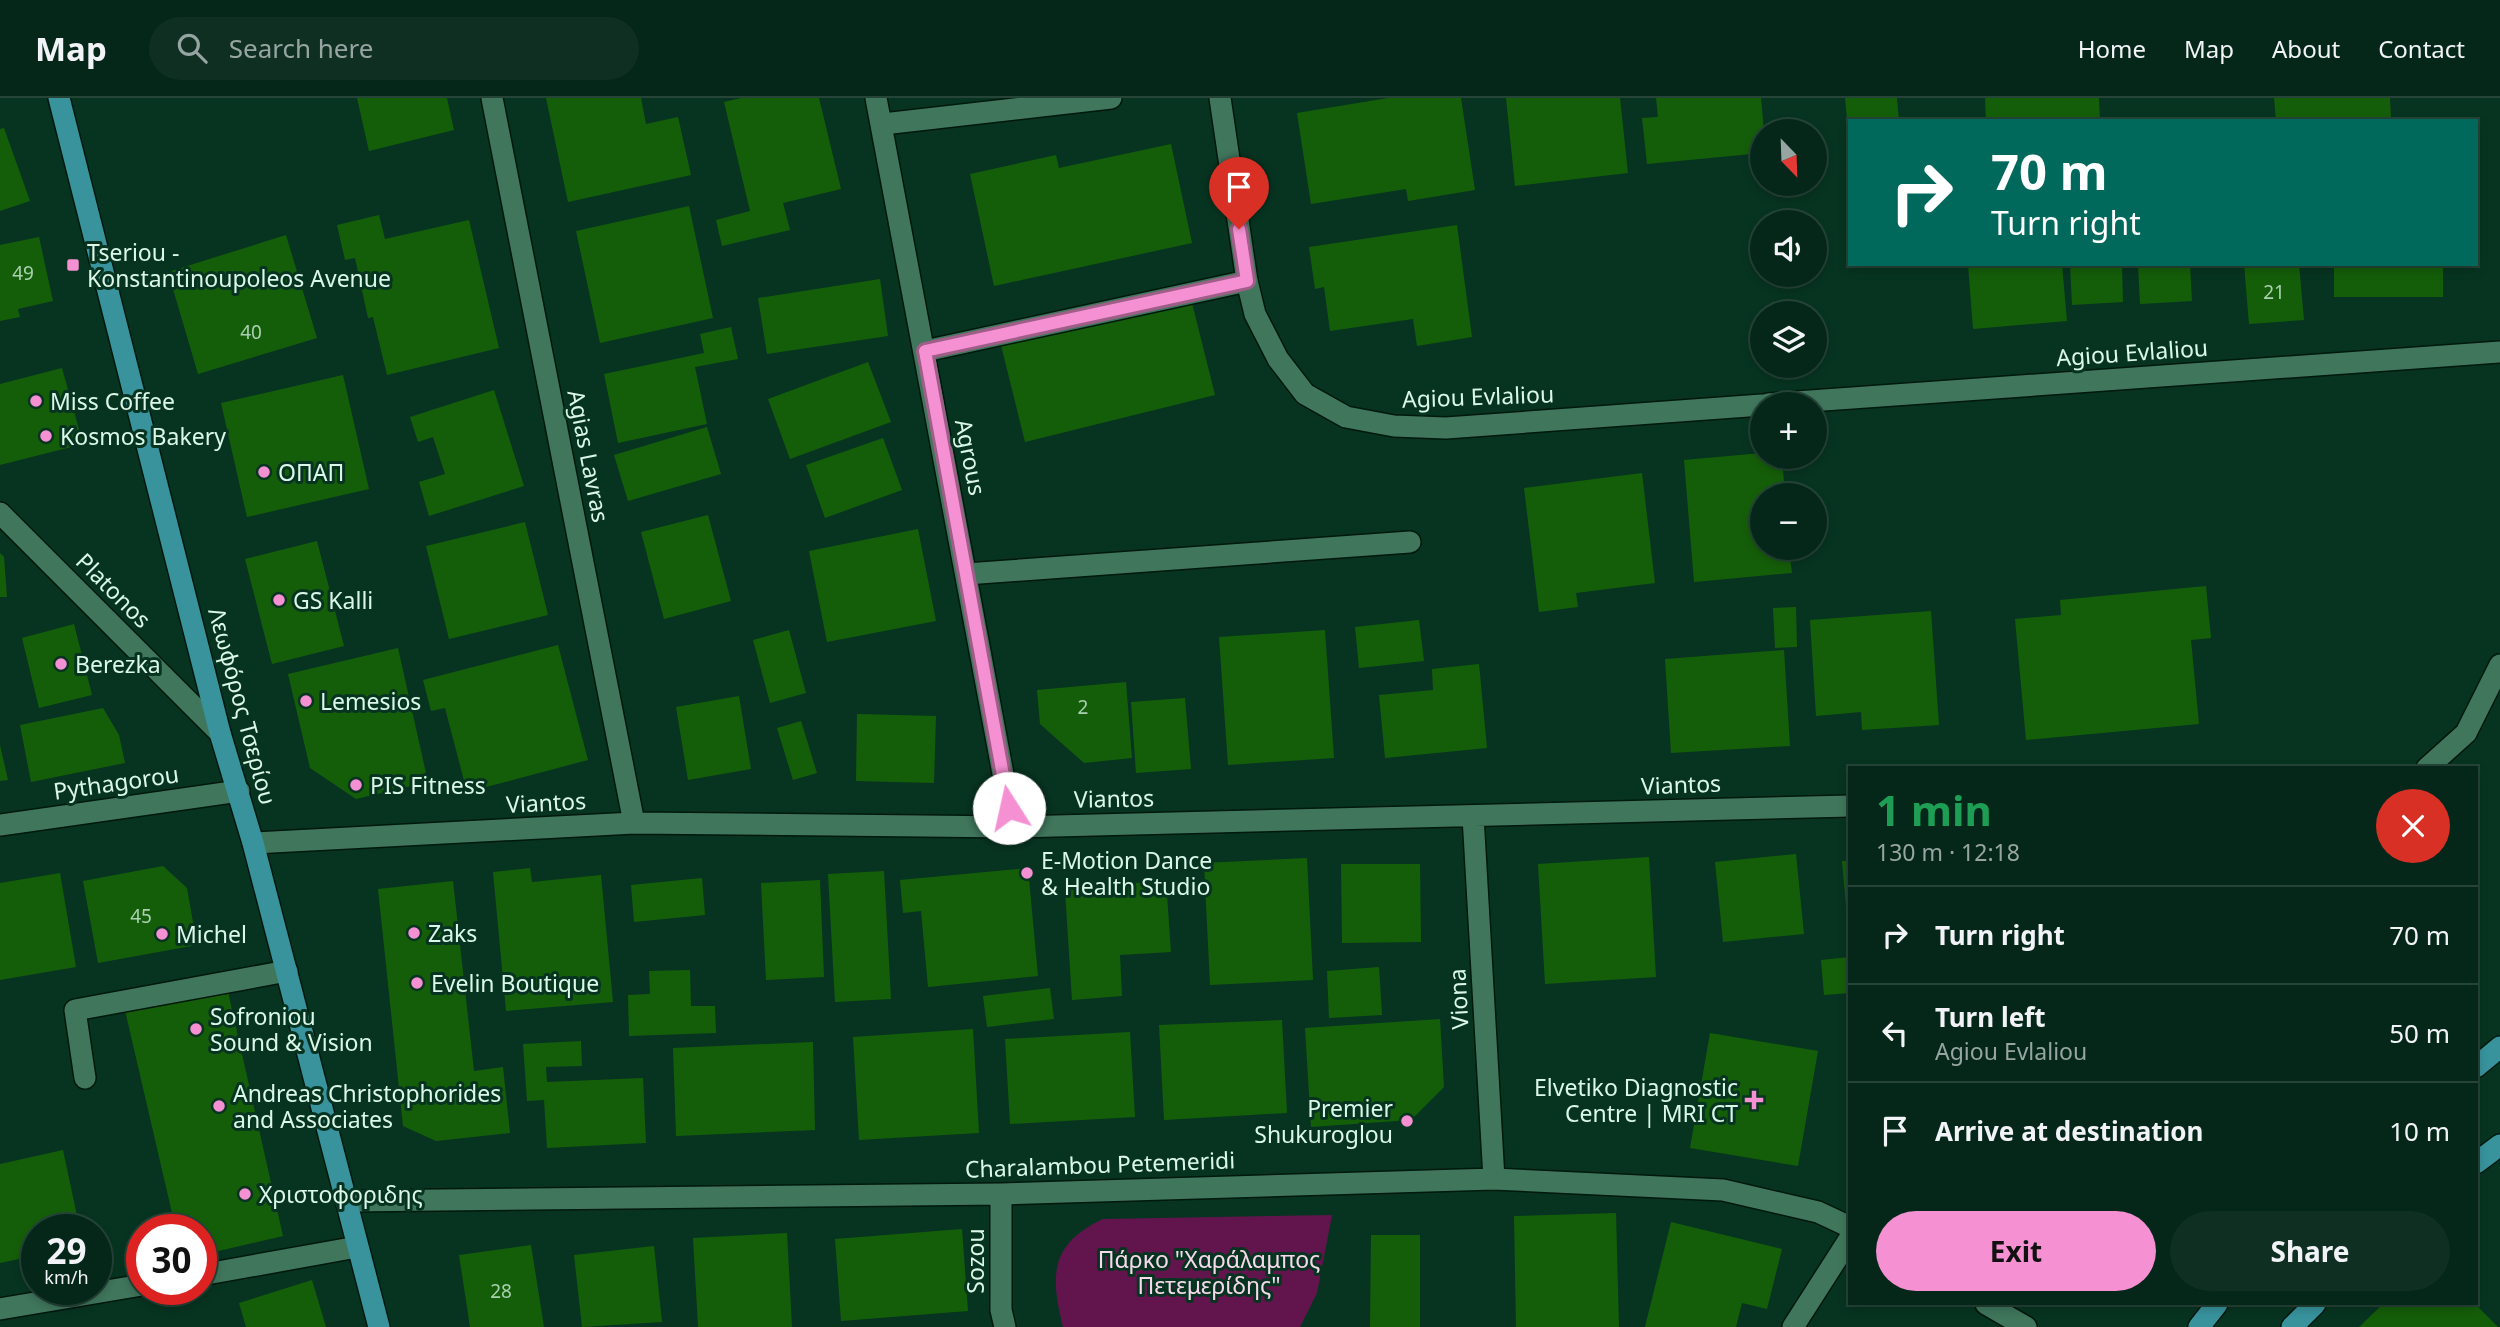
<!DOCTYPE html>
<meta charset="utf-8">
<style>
:root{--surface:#052719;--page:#0e2f22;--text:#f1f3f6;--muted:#97a5a2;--line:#264438;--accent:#f591d2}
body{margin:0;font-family:"Noto Sans",sans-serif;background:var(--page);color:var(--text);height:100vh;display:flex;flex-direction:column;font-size:26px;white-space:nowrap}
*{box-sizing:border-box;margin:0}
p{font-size:23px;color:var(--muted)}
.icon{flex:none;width:38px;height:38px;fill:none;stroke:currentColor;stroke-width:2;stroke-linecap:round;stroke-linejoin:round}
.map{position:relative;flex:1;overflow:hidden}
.panel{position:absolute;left:1848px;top:668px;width:630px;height:539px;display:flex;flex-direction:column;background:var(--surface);border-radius:0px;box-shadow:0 4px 10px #0003,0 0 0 2px var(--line)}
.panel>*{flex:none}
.guide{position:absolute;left:1848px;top:21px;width:630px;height:147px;border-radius:0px;box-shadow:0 4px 10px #0003,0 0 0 2px var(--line);background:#00695c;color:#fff;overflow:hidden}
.needle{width:46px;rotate:157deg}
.fabs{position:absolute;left:1750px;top:21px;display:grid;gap:14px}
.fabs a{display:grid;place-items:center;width:77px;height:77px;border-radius:50%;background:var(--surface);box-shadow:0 4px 10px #0003,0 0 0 2px var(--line);font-size:35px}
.speed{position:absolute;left:21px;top:1116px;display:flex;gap:14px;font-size:35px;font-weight:700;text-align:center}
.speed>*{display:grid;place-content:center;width:91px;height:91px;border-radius:50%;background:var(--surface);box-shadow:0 4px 10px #0003,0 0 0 2px var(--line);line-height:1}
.speed small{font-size:18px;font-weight:400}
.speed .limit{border:10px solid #d22;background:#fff;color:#111}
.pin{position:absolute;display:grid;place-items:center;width:60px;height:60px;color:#fff;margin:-72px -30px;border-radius:50% 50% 50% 0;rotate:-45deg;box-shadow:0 0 7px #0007}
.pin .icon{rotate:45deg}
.me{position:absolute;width:77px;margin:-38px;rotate:350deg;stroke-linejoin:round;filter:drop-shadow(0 0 5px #0008)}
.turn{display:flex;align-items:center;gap:24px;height:147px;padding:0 28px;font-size:32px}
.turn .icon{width:91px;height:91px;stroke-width:2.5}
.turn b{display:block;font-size:49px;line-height:60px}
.round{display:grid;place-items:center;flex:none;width:74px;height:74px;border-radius:37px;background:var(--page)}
.summary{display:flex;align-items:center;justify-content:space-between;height:119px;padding:0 28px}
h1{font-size:42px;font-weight:700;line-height:52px;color:#1e9e55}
.action{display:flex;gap:14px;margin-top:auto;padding:14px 28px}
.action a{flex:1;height:80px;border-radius:42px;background:var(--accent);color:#111;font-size:28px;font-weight:700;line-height:80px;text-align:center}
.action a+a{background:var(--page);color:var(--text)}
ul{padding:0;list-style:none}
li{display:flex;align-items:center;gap:21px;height:98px;padding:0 28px;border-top:2px solid var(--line)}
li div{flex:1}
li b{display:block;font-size:26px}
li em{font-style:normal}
header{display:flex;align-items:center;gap:42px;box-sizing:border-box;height:98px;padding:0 35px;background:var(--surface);border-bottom:2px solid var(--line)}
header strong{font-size:33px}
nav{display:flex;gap:38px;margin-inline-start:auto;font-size:24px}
.search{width:490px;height:63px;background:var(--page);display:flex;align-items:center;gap:18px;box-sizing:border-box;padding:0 24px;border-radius:38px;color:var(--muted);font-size:26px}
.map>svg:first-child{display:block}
.green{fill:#62154d}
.building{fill:#155e09}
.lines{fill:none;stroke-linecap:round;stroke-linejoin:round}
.service-casing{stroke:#00190d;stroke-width:24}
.minor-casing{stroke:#00190d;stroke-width:24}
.primary-casing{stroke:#00190d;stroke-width:24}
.service{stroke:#3f765c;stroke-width:21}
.minor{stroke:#3f765c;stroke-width:21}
.primary{stroke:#38939d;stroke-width:21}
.route-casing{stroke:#9f5e88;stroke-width:18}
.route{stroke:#f591d2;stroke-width:12}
.poi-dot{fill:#f591d2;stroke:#073421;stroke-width:2.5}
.labels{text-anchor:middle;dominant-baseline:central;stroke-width:6;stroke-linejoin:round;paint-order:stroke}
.number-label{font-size:19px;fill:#a9d1b0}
.poi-label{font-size:23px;fill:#daf7e7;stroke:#073421;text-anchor:start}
.street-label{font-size:23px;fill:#daf7e7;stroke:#073421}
.park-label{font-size:23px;fill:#f6d9ea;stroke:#073421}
</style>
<header>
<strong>Map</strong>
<div class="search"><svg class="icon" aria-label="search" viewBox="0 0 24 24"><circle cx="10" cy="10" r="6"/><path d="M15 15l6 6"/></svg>Search here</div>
<nav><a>Home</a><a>Map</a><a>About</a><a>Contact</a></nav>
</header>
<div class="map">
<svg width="2500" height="1229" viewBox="0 0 2500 1229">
<rect width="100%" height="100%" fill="#073421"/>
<path class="green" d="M1332 1117 1317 1195 1300 1229H1063C1050 1177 1050 1146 1103 1121Z"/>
<path class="building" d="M357 0H447L454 32 369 53Z
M546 0H641L646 26 678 19 691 77 568 104Z
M741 0H819L841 91 783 105 790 132 722 148 716 122 750 113 724 4Z
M1388 0H1461L1475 92 1408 103 1406 91 1311 106 1297 15Z
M1506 0H1620L1628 75 1515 88Z
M1656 0H1761L1764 33 1762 55 1647 66 1642 20 1658 19Z
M1845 0H1897L1899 23H1850L1848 32Z
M1985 0H2099L2100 23H1986Z
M2274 0H2390L2391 20 2276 23Z
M4 30 30 103 0 113V31Z
M1171 46 1192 145 994 188 970 76 1056 57 1059 70Z
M689 108 713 220 600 245 576 133Z
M379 117 385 141 469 122 499 250 387 277 373 219 368 220 355 160 345 162 337 127Z
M1457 127 1472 239 1417 248 1413 221 1330 233 1324 189 1315 191 1309 149Z
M286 137 317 240 198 276 168 174Z
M39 139 53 203 18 211 20 219 0 223V147Z
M1968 166H2062L2067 223 1973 231Z
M2070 166H2122L2123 204 2072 207Z
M2138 166H2190L2192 203 2140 206Z
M2244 166H2299L2304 222 2249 226Z
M2334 166H2443V199H2334Z
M880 181 888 238 767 256 758 200Z
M1191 201 1215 297 1025 344 1001 247Z
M731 229 738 261 695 269 707 326 618 345 604 276 704 255 700 236Z
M868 264 891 324 790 361 768 301Z
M62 270 83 346 0 367V286Z
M343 277 369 391 247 419 221 305Z
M494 292 524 388 429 418 419 384 445 376 433 339 418 344 410 319Z
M707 329 721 376 628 403 614 357Z
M883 340 902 392 825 420 806 367Z
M1762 355V359H1782L1785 397H1762V450H1789L1792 475 1694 484 1684 362Z
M1642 375 1655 485 1576 495 1578 509 1539 514 1524 390Z
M708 417 731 503 664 521 641 434Z
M525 424 548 517 449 541 426 448Z
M918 431 936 523 827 544 809 453Z
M317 443 344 548 272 566 245 461Z
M0 455 4 459 7 499H0Z
M2206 488 2211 540 2191 542 2199 626 2026 642 2015 521 2061 517 2060 502Z
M1796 509 1797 549 1775 550 1773 510Z
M1931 513 1939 627 1862 632 1861 614 1816 618 1810 522Z
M1419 522 1424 563 1359 570 1355 529Z
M74 526 92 597 39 610 22 540Z
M789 532 806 595 770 605 753 542Z
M1325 532 1334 660 1228 667 1219 539Z
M558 547 588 662 467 694 445 610 431 613 423 582Z
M398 550 428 684 356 701 310 670 288 576Z
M1784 552 1790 648 1671 655 1665 561Z
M1479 566 1487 650 1385 660 1379 597 1433 592 1432 571Z
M1126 584 1132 660 1084 665 1040 626 1037 592Z
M739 598 751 671 688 682 676 609Z
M1185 600 1191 671 1136 675 1131 604Z
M103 610 119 637 125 665 31 684 20 627Z
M857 616 936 618 934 685 856 683Z
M801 623 817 675 793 682 777 630Z
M0 647 8 682 0 683Z
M1796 756 1804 836 1723 844 1715 764Z
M1649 759 1656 879 1545 886 1538 766Z
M1307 760 1313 882 1210 887 1204 765Z
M1842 763H1850V830H1848Z
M1341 766H1420L1421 844 1342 845Z
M163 768 187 790 197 847 98 865 83 783Z
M530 770 532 784 601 777 613 904 506 913 493 774Z
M1028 770 1038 878 928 889 921 813 903 815 900 782Z
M884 773 891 901 835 904 828 776Z
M60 775 76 869 0 882V785Z
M702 780 705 817 634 824 631 787Z
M820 782 824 879 766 882 761 785Z
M1166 782 1171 854 1120 857 1122 898 1072 902 1065 792Z
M453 783 474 973 503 969 510 1035 436 1043 403 1028 378 791Z
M1850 859V895L1824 897 1821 862Z
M1379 869 1382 917 1329 920 1327 873Z
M690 872 691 908H715L716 935 629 938 628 897 650 896 649 873Z
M226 885 283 1138 201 1157V1132H176L124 908Z
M1050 890 1054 921 987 929 983 898Z
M1440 921 1444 989 1411 1022 1311 1029 1305 930Z
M1282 922 1287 1015 1164 1022 1159 927Z
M973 931 979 1035 859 1042 853 939Z
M1130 934 1135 1019 1010 1026 1005 941Z
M1710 935 1818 953 1798 1068 1690 1050Z
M581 943 582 968 546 969 547 984 643 980 646 1045 547 1050 544 1002 527 1003 523 946Z
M813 944 815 1032 676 1038 673 950Z
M63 1052 80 1132H37V1157L0 1165V1066Z
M1616 1115 1619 1229H1516L1514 1118Z
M1671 1124 1782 1151 1767 1211 1742 1205 1736 1229H1645Z
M962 1131 968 1213 841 1223 835 1141Z
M787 1135 792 1229H698L693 1140Z
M1371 1137H1420V1229H1370Z
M531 1147 544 1229H470L459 1157Z
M654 1148 662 1224 582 1229 574 1157Z
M312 1182 326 1229H246L239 1205Z
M2383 1206H2475L2498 1229H2359Z"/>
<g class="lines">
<g class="service-casing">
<path id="service" d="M925 253 1247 183
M966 476 1410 444
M85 980 75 912 287 873
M201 1177 357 1149
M0 1211 142 1187"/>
</g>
<g class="minor-casing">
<path id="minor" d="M492 0 634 725
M876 0 1013 729
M1220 0 1247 183 1255 216 1278 261 1305 296 1346 319 1394 328 1446 330 1762 307
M883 26 1111 0
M1768 306 2500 254
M0 415 220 635
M2427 670 2466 635 2500 567
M1473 718 1494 1081
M0 727 239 693
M253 745 634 725 1013 729 1850 708
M1001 1096V1212L1005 1229
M347 1103 1001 1096 1494 1081 1723 1092 1818 1114 1850 1129
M1986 1206 2026 1229
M1793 1229 1850 1140"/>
</g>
<g class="primary-casing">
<path id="primary" d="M59 0 220 635 253 745 379 1229
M2476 969 2500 949
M2476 1065 2500 1047
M2199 1229 2217 1206
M2292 1229 2315 1206"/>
</g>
<use href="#service" class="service"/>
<use href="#minor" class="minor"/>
<use href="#primary" class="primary"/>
</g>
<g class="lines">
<g class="route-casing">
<path id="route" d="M1009 710 925 253 1247 183 1239 131"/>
</g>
<use href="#route" class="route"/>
</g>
<g class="poi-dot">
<rect x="66" y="160" width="14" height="14" rx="3.5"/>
<circle cx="36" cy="303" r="7"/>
<circle cx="46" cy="338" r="7"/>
<circle cx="264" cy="374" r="7"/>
<circle cx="279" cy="502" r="7"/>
<circle cx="61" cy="566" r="7"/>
<circle cx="306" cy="603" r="7"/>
<circle cx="356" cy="687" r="7"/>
<circle cx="1027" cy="775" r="7"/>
<circle cx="414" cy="835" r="7"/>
<circle cx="162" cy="836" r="7"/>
<circle cx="417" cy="885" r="7"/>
<circle cx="196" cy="931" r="7"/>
<path d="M1750.5 991.5h7v7h7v7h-7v7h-7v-7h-7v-7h7z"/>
<circle cx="219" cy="1008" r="7"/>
<circle cx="1407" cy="1023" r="7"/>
<circle cx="245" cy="1096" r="7"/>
</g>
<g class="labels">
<g class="number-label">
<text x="23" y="175">49</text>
<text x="2274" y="194">21</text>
<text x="251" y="234">40</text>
<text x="1083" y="609">2</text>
<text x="141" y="818">45</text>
<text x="501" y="1193">28</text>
</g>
<g class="poi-label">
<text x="87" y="154">Tseriou -<tspan x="87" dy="26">Konstantinoupoleos Avenue</tspan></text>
<text x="50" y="303">Miss Coffee</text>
<text x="60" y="338">Kosmos Bakery</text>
<text x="278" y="374">ΟΠΑΠ</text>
<text x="293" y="502">GS Kalli</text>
<text x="75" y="566">Berezka</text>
<text x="320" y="603">Lemesios</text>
<text x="370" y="687">PIS Fitness</text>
<text x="1041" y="762">E-Motion Dance<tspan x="1041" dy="26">&amp; Health Studio</tspan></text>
<text x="428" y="835">Zaks</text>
<text x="176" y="836">Michel</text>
<text x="431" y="885">Evelin Boutique</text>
<text x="210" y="918">Sofroniou<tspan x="210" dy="26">Sound &amp; Vision</tspan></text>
<text x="1738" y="989" text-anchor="end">Elvetiko Diagnostic<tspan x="1738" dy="26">Centre | MRI CT</tspan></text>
<text x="233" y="995">Andreas Christophorides<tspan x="233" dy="26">and Associates</tspan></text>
<text x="1393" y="1010" text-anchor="end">Premier<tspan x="1393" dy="26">Shukuroglou</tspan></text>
<text x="259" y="1096">Χριστοφοριδης</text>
</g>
<g class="street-label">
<text transform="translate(2132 254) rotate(-4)">Agiou Evlaliou</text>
<text transform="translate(1478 298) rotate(-2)">Agiou Evlaliou</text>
<text transform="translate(589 358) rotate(79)">Agias Lavras</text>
<text transform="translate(971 359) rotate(79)">Agrous</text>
<text transform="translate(114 492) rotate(45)">Platonos</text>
<text transform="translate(243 608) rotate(75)">Λεωφόρος Τσερίου</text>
<text transform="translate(116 684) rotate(-8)">Pythagorou</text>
<text transform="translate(1681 686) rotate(-2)">Viantos</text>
<text transform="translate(1114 700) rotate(-1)">Viantos</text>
<text transform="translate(546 704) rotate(-3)">Viantos</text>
<text transform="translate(1458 901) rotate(-93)">Viona</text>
<text transform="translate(1100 1066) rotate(-2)">Charalambou Petemeridi</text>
<text transform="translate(975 1163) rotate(-90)">Sozou</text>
</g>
<g class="park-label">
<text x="1209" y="1161">Πάρκο "Χαράλαμπος<tspan x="1209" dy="26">Πετεμερίδης"</tspan></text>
</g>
</g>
</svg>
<div class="fabs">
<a><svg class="needle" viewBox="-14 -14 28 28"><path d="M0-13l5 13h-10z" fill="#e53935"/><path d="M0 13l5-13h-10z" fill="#97a5a2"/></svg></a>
<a><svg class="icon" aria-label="sound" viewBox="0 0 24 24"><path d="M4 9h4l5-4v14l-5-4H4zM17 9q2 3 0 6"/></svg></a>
<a><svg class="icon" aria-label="layers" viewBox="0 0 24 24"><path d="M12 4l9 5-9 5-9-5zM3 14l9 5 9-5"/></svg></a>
<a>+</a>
<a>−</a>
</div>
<div class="speed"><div>29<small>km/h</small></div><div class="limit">30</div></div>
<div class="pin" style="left:1239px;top:131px;background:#d93025"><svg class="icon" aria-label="arrive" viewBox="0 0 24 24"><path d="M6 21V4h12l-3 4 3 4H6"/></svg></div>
<svg class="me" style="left:1009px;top:710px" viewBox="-20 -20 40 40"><circle r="19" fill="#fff"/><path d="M0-13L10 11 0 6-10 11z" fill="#f591d2"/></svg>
<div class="guide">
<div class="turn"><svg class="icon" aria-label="right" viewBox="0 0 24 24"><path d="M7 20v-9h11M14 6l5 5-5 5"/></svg><div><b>70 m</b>Turn right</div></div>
</div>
<section class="panel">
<div class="summary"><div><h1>1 min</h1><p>130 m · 12:18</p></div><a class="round" style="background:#d93025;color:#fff"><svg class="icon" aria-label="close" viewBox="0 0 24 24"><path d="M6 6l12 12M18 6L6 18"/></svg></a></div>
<ul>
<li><svg class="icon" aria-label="right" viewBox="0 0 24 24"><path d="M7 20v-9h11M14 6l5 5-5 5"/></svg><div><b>Turn right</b></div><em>70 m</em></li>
<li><svg class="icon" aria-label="left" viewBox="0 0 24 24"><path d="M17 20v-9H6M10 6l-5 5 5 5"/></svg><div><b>Turn left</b><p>Agiou Evlaliou</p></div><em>50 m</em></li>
<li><svg class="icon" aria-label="arrive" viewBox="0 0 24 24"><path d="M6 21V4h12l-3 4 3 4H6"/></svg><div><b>Arrive at destination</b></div><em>10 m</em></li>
</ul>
<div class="action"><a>Exit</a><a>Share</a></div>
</section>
</div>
